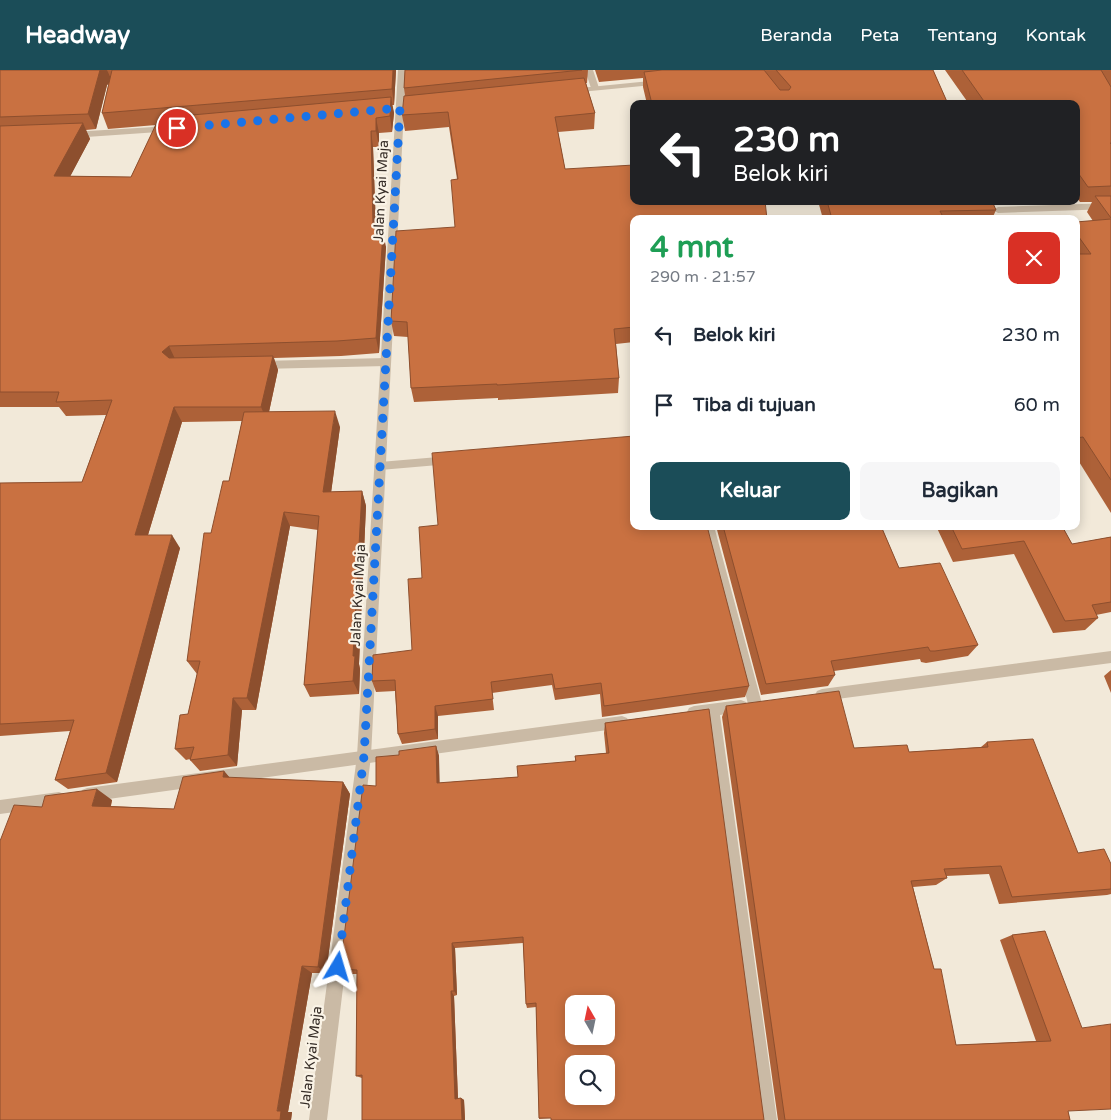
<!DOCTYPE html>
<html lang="id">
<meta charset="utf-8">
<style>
:root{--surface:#fff;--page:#f6f6f7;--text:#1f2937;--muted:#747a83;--accent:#1b4d58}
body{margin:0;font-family:"Varela Round",sans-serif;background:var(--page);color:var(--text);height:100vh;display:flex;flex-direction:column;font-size:19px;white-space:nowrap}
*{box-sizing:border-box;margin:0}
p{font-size:16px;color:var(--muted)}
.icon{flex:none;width:28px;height:28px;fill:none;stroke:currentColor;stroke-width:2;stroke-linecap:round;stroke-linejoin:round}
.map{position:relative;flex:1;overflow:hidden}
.details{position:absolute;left:630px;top:145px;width:450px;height:315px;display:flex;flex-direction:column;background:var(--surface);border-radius:10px;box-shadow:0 2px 12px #0003}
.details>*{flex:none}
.hud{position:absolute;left:630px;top:30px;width:450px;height:105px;border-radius:10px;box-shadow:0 2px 12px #0003;background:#202124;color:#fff;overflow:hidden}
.needle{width:32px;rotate:351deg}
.fabs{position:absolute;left:565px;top:925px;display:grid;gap:10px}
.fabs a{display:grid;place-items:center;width:50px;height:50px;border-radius:10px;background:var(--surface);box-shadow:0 2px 12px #0003;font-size:25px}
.pin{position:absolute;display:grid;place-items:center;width:42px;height:42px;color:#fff;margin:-21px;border:2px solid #fff;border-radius:50%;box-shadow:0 1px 5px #0007}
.me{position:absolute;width:55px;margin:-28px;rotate:7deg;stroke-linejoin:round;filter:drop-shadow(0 0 4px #0008)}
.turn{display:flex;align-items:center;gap:18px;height:105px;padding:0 20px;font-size:22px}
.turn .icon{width:65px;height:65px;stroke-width:2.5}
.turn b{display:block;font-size:35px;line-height:42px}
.round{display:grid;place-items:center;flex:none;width:52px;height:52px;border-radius:10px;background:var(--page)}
.overview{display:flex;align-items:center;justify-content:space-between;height:85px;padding:0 20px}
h1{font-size:30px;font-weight:700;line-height:38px;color:#1e9e55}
.primary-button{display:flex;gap:10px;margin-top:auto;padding:10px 20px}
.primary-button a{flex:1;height:58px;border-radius:10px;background:var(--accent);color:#fff;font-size:20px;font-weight:700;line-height:58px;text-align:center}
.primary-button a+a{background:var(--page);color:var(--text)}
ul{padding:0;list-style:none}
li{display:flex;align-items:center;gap:15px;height:70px;padding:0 20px}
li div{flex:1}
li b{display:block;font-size:19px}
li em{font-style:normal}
header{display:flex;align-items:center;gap:30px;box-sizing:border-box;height:70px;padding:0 25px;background:var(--accent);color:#fff}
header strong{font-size:24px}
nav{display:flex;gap:28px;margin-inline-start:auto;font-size:18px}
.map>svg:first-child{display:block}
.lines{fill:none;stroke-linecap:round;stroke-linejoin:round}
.service{fill:#cabaa5;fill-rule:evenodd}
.minor{fill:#cabaa5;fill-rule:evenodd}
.tertiary{fill:#cabaa5;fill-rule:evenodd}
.wall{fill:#ad6138;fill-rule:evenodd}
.shaded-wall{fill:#8d4f2e}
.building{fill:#c97141;stroke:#8d4f2e;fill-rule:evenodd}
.route{stroke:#1a73e8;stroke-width:9;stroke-dasharray:0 16.2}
.labels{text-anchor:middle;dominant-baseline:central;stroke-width:4.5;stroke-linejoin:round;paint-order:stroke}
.street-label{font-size:14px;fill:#362d27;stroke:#faf3e6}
</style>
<header>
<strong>Headway</strong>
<nav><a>Beranda</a><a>Peta</a><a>Tentang</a><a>Kontak</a></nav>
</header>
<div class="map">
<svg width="1111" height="1050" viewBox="0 0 1111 1050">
<rect width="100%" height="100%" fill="#f2e9d9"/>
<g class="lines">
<path class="service" d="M585 0H593L599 18 598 20 591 18Z
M1111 133V139L998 143 993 140 998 137Z"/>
<path class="minor" d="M660 10 664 12 663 14 570 23 566 21 570 19Z
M170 56 174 59 173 61 72 68 68 65 72 62Z
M386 288 391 292 386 296 261 299 256 295 261 291Z
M450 386 456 390 450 394 380 400 374 396 380 392Z
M702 456H714L762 634 760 638 755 640 750 638 748 634Z
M1111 581V593L822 631 817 629 815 625 817 621 822 619Z
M741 630 746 632 748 636 746 640 720 645 777 1050H759L707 647 694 648 689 646 687 642 689 638 694 636Z
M622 646 627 648 629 652 627 656 622 658 87 732 82 730 80 725 82 720 87 718Z
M59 722 64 724 66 729 64 734 59 736 0 744V730Z"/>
<path class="tertiary" d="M398 0H406L371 686 327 1050H309L357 686Z"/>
</g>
<path class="wall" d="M0 0H396L394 35H392L394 43 392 62 379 63V77H373L376 159V162L386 177 379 283 341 286 274 288 278 300 269 342 340 357 331 422 362 421 366 436 359 594 360 599 359 624 310 627 304 615 318 460 290 456 256 640H242L237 696 200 701 190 690V689L186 690 175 679 188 644 197 604 187 591 211 463 229 411 242 351 182 352 148 465 180 478 117 712 68 719 55 710 70 661 0 666V413L82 412 106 345 66 346 59 337H0ZM109 13 102 43 108 59 156 55 131 107 70 106 90 69 86 60 96 59 107 15Z
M405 0H588L587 13H586L595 43 594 59 558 62 565 99 634 149V272L616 274 619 308 618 323 498 330V328L414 332 411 318 408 267 394 266 391 251 455 157 457 109 449 57 405 61 402 45 405 26 404 18Z
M595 0H764L765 2V0H933L948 34H647L643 17V8L599 12Z
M945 0H1111V443L1076 387V152L1093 151 1087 142 1092 132H1080L1076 127V34H969Z
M818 131H992L996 140 992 149H823Z
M438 455 749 616 745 627 602 647 600 624 555 630 552 615 492 623 494 640 438 646V669L402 674 398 664 395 621 376 622 372 611 412 580 422 508Z
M716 456H881L899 498 978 575 968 586 926 593 921 592 920 589 834 601 835 605 828 616 761 625Z
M936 456H1062L1072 474 1111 467V542L1096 545 1098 548 1085 560 1053 563 1014 484 953 492Z
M1111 600V623L1104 606Z
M726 636 854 678 909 682 981 677 987 672 1078 783 1111 794V824L1107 825 999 834 989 804 946 806 947 808 936 815 913 817 934 899 956 975 1036 971 1000 870 1012 865 1045 861 1068 1041 1070 1050H778L722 647Z
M709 639 551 1048 539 1049V1048L536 937 527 938 526 934 523 873 455 878 457 925 454 926 458 1029 461 1028 464 1030 465 1050H362V1008L356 1006 357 904H347L340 899 376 716 399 685 436 676 439 686V713L518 707 575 691V686L606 683 604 663 605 653Z
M224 701 230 708 343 712 350 724 326 903H312L288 1042H292L291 1050 42 737 112 730 111 736 174 739Z"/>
<path class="shaded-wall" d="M100 0H107L112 11 107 15 96 59 88 44Z
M393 0H396L394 35 392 19Z
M391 27 394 43 392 62 390 46Z
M376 48 379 63V77L376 61Z
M83 53 90 69 62 122 54 106Z
M371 61 373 77 376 159 378 172 373 157Z
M383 162 386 177 379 283 376 268Z
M169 276 176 291 169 297 162 282Z
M273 286 278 300 267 351 261 337Z
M174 337 182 352 144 478 135 465Z
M335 341 340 357 329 438 323 422Z
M362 421 366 436 359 594 360 599 359 624 353 611V586Z
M284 442 290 456 256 640 247 628Z
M172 465 180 478 117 712 106 703Z
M233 628 242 640 237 696 228 685Z
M435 636 438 646V669L435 659Z
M436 676 439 686 440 723 437 713Z
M224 701 235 714 223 707Z
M343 712 350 724 326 903 318 897Z
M97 719 112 730 108 747 92 736Z
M452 873 455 878 457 925 454 921Z
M302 896 312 903 288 1042H292L291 1050H280L277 1041Z
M451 921 454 926 458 1030 455 1029Z
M461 1028 464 1030 465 1050H462Z"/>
<path class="building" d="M0 0H100L88 44 0 47Z
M112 0H393L392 19 102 43Z
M405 0H582L404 18Z
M662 0H764L780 20H789L791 17 776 0H933L948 34H652L644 2Z
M962 0H1101L1111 17V73H1110L1111 74V116L1088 117 1076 100V34H986Z
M584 8 595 43 555 47 565 99 634 95V131H765L767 149H634V257L614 259 619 308 497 315V314L411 318 407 252 391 251 396 161 455 157 451 110 458 109 448 42 402 45 404 26Z
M391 27 390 46 376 48V61H371L373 157H375V162H383L376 268 337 271 169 276 162 282 169 288 273 286 261 337H174L135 465H172L106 703 55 710 74 650 0 654V413L82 412 112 330 56 332 59 322H0V56L83 53 54 106 131 107 159 48Z
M1095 126H1111V148Z
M827 131H992L996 140 940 141 944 149H832Z
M1111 149V410L1083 367 1076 368V184H1091L1076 163V152Z
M335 341 323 422 362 421 353 586H355L353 611 304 615 319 446 284 442 247 628H233L228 685 190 690 194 677 175 679 180 645 188 644 200 591H187L204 463H211L223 411H229L244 342Z
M634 366V456H707L749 616 604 636 601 613 555 619 552 604 491 612 493 629 435 636V659L398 664 395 610 372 611 373 585 412 580 408 509 422 508 419 457 438 455 432 383Z
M723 456H881L899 498 940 493 978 575 935 581H930L928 577 831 591 835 605 766 614Z
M951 456H1062L1072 474 1111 467V532L1092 535 1098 548 1065 551 1024 471 962 479Z
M839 621 854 678 907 675 909 682 988 677 987 672 1033 669 1078 783 1104 779 1111 794V819L1012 827 1001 796 944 799 947 808 911 811 934 899H941L956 975 1051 971 1012 865 1045 861 1082 958 1111 954V1039L1068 1041 1070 1050H785L726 636Z
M709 639 764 1050H551V1048H539L536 933 526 934 523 867 452 873 454 921H451L455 1029 461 1028 462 1050H362V1005L356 1006 357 900 340 899 363 715 376 716V687L399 685V681L436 676 437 713 518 707 517 696 576 691 575 686 609 683 605 653ZM574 934H606V966H574ZM574 994H606V1026H574Z
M224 701 223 707 343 712 318 897 302 896 277 1041H281L280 1050H0V771L14 735 42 737 45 726 97 719 92 736 174 739 183 707Z"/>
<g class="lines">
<path class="route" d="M177 58 400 38 364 686 338 897"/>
</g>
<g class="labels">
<g class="street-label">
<text transform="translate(381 121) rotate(-87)">Jalan Kyai Maja</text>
<text transform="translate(358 525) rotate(-87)">Jalan Kyai Maja</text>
<text transform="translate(311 987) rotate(-83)">Jalan Kyai Maja</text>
</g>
</g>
</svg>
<div class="fabs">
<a><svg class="needle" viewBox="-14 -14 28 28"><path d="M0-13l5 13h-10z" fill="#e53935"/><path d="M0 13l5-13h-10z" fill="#747a83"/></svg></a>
<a><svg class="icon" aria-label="search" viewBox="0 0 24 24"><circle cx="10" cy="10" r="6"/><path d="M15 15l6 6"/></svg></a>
</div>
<div class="pin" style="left:177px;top:58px;background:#d93025"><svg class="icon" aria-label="arrive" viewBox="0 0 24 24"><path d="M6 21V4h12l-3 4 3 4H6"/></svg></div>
<svg class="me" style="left:338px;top:897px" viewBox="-20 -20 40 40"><path d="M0-17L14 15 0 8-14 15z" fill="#1a73e8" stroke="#fff" stroke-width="4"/></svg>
<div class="hud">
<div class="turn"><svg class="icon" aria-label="left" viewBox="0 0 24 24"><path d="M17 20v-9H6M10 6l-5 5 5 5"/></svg><div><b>230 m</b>Belok kiri</div></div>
</div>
<section class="details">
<div class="overview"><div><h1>4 mnt</h1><p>290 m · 21:57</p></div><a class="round" style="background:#d93025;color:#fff"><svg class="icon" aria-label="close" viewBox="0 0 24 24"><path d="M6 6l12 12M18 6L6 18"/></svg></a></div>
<ul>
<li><svg class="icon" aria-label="left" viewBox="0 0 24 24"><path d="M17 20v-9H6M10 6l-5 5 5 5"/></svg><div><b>Belok kiri</b></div><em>230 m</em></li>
<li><svg class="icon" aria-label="arrive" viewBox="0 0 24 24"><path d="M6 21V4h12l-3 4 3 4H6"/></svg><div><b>Tiba di tujuan</b></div><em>60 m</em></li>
</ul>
<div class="primary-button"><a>Keluar</a><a>Bagikan</a></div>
</section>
</div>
